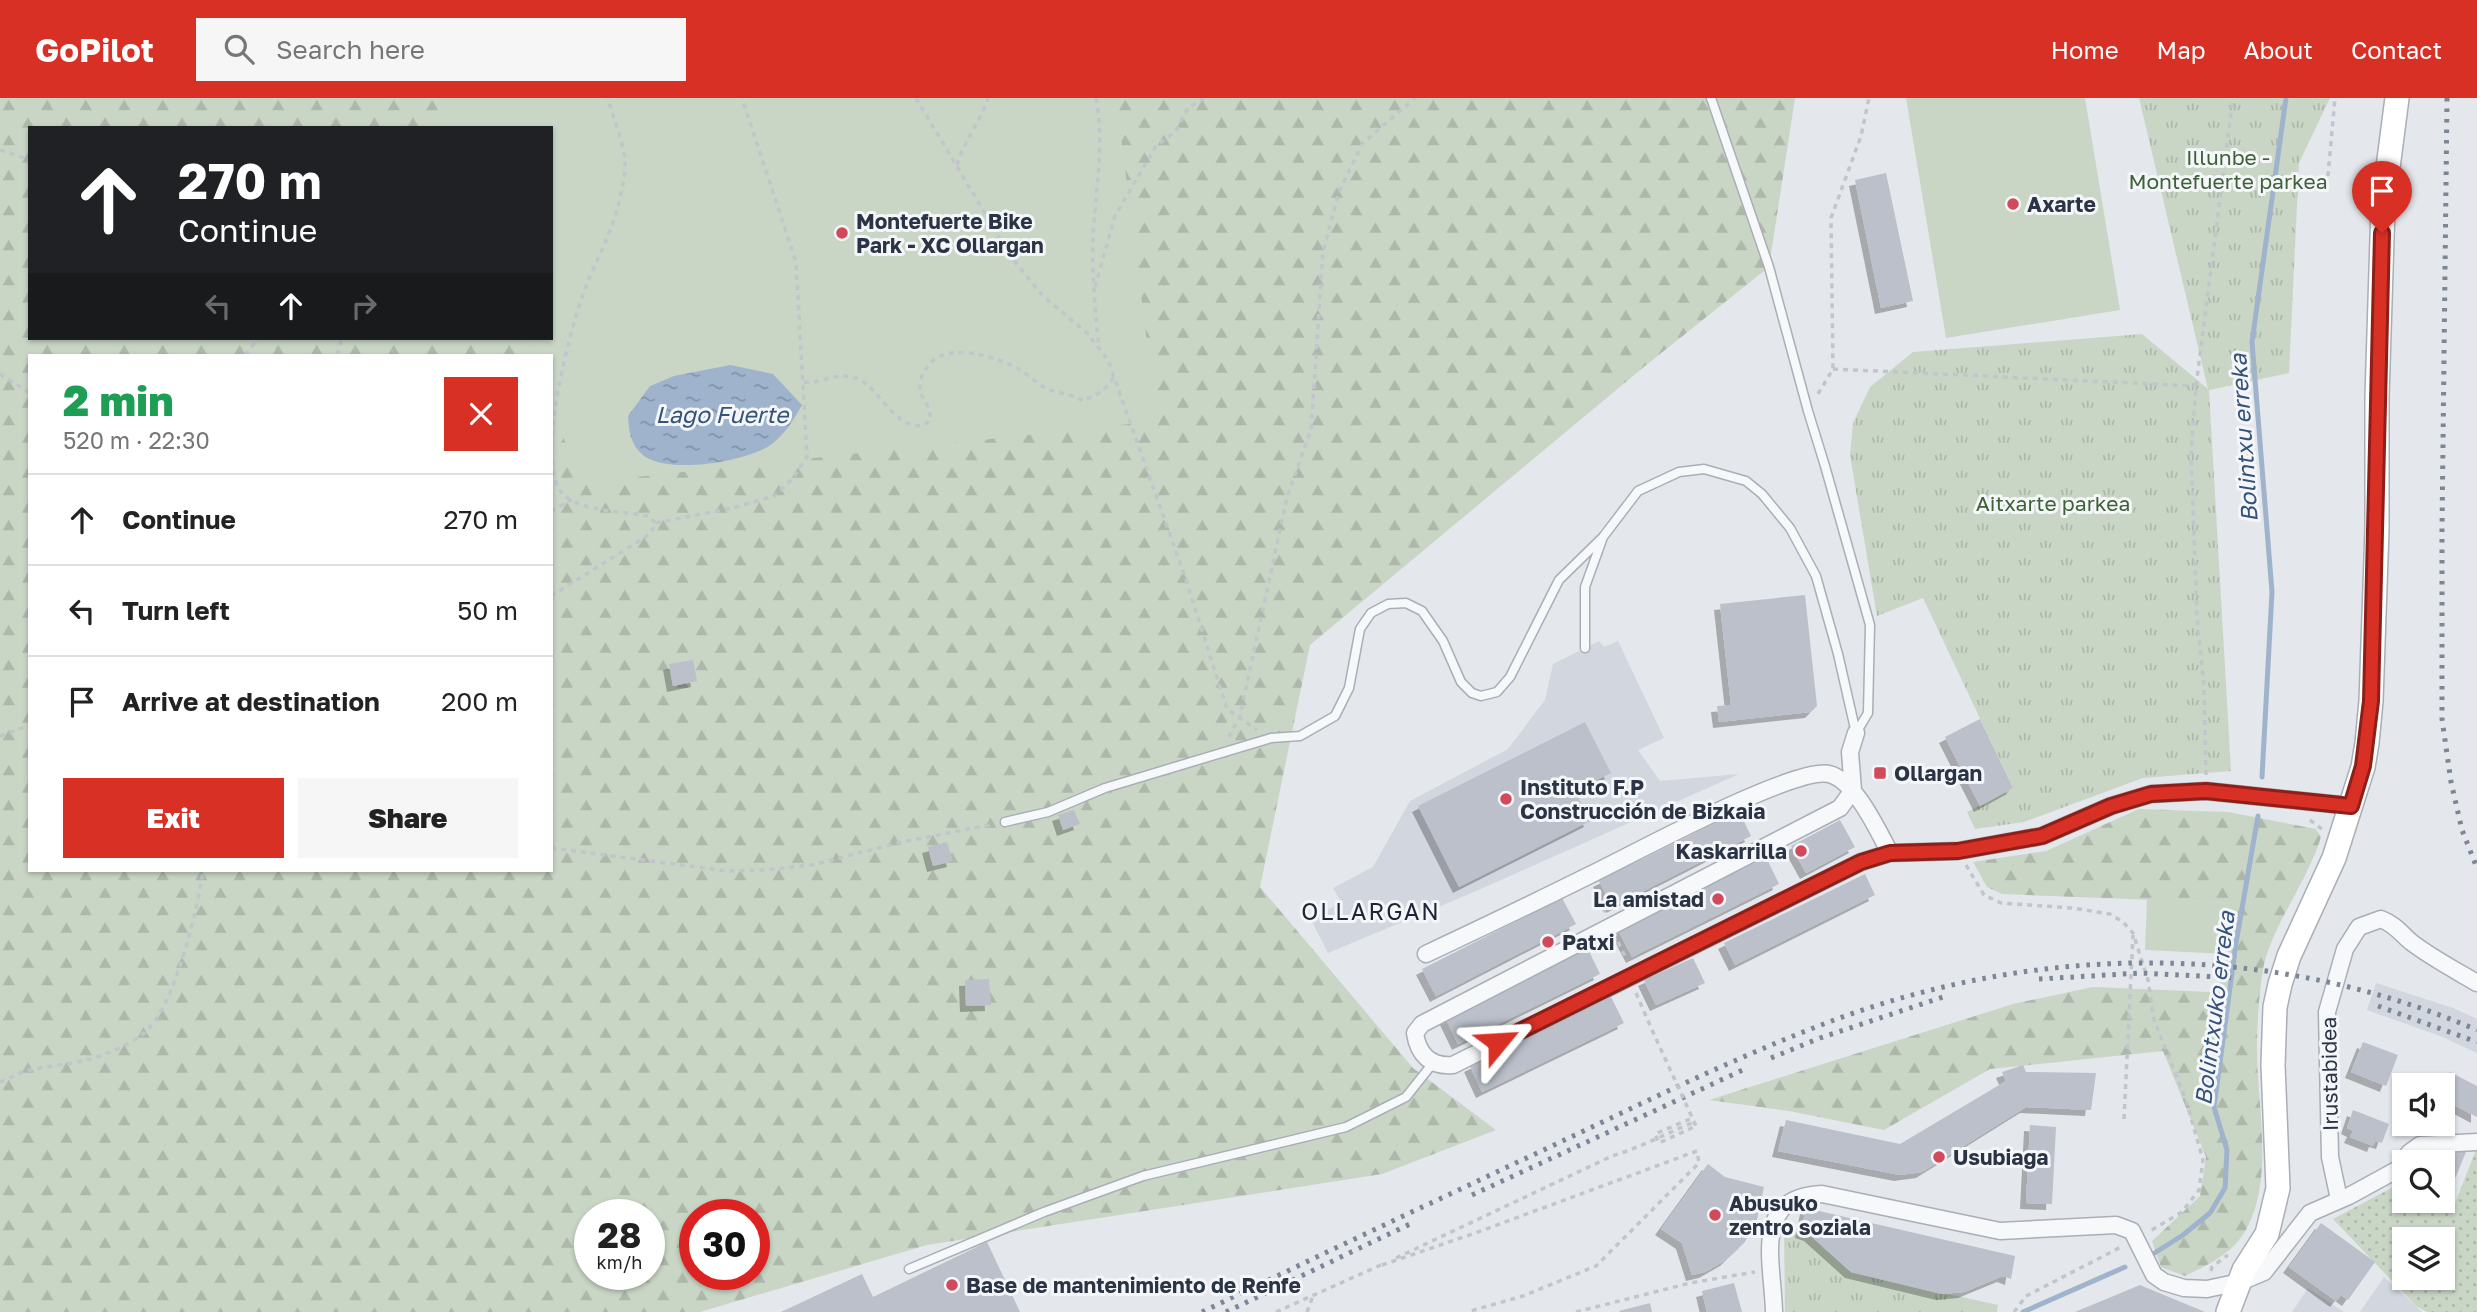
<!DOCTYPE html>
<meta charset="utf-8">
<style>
:root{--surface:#fff;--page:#f6f6f6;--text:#222;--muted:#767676;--line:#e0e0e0;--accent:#d93025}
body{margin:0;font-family:"Golos Text",sans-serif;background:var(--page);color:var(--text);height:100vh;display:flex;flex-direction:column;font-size:26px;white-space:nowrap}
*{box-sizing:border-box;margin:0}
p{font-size:23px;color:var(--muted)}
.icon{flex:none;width:38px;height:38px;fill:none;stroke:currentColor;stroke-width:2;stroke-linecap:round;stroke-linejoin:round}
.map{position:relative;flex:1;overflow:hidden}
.sheet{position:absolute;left:28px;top:256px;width:525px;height:518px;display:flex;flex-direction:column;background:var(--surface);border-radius:0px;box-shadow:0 2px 5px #0004}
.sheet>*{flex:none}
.banner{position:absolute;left:28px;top:28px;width:525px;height:214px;border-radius:0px;box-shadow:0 2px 5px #0004;background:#202124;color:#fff;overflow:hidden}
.tools{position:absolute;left:2392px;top:975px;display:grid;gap:14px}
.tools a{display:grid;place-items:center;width:63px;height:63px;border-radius:0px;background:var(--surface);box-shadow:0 2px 5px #0004;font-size:35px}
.speed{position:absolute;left:574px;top:1101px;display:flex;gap:14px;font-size:35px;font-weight:700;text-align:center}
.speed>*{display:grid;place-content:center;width:91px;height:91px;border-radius:50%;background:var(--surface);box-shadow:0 2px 5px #0004;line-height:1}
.speed small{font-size:18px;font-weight:400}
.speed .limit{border:10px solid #d22;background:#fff;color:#111}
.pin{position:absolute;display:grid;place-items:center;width:60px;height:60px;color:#fff;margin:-72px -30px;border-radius:50% 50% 50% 0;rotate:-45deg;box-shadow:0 0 7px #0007}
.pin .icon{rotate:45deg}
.me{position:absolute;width:77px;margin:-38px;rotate:63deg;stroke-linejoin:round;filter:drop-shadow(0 0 5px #0008)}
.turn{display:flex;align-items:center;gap:24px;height:147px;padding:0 35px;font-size:32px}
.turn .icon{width:91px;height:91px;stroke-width:2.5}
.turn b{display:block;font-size:49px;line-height:60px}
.lanes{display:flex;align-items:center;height:66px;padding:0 35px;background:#0003;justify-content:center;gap:35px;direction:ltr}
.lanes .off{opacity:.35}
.round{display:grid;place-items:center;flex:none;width:74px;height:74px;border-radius:0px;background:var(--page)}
.headline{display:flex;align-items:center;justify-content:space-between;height:119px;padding:0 35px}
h1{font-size:42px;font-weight:800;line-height:52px;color:#1e9e55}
.cta{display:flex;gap:14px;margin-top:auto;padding:14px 35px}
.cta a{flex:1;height:80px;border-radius:0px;background:var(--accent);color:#fff;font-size:28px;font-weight:800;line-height:80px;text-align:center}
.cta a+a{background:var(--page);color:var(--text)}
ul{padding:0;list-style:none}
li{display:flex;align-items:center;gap:21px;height:91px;padding:0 35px;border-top:2px solid var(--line)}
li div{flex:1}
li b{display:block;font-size:26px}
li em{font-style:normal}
header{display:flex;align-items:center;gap:42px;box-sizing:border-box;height:98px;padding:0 35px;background:var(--accent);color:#fff}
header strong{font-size:33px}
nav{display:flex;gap:38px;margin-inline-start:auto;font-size:24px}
.search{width:490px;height:63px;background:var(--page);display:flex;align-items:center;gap:18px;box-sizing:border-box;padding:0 24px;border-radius:0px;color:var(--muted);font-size:26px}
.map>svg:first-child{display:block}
.built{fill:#d2d6de}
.grass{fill:url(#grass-dots);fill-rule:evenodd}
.forest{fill:url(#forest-firs);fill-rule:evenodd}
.park{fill:url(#park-tufts)}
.pitch{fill:#c9d6c5}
.water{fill:url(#water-ripples)}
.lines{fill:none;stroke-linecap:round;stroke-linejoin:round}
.stream{stroke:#9fb4cc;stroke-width:5}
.building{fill:#bbc0ca;filter:url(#shadow)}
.lane-casing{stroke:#a9aeb7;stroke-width:11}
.street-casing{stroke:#a9aeb7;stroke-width:19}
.secondary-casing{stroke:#a9aeb7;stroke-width:26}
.path{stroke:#c2c5cb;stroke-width:3.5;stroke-dasharray:5 5;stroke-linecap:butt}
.lane{stroke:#f7f8fa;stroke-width:8}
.street{stroke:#f7f8fa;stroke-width:16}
.secondary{stroke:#fff;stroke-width:23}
.rail{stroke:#7d8696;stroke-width:5;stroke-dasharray:3.5 7;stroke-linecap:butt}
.path-bridge{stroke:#c2c5cb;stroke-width:3.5;stroke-dasharray:5 5;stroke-linecap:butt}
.route-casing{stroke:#8d1f18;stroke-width:18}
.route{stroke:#d93025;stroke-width:12}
.poi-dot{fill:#d1495b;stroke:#f4f6f9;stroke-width:2.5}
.labels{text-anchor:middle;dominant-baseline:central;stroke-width:6;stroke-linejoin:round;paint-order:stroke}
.park-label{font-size:21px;fill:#3f6138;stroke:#f4f6f9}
.poi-label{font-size:21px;font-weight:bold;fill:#2b3445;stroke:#f4f6f9;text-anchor:start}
.street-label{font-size:21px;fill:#2b3445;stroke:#f4f6f9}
.water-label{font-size:23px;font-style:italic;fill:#34527a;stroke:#f4f6f9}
.neighbourhood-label{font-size:23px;letter-spacing:2px;fill:#1d2536;stroke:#f4f6f9}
</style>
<header>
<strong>GoPilot</strong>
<div class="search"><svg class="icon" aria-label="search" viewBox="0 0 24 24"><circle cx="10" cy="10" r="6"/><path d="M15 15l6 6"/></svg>Search here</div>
<nav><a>Home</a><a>Map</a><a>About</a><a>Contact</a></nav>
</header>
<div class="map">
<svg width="2477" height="1214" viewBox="0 0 2477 1214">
<defs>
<pattern id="grass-dots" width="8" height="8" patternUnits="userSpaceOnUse" patternTransform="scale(1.75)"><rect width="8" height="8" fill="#c9d6c5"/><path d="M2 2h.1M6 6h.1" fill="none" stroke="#adb8ab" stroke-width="1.8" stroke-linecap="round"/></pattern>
<pattern id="forest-firs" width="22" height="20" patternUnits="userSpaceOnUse" patternTransform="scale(1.75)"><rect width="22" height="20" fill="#c9d6c5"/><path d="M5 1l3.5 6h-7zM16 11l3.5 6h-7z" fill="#adb8ab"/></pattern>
<pattern id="park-tufts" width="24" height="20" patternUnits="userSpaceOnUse" patternTransform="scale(1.75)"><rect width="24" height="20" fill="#c9d6c5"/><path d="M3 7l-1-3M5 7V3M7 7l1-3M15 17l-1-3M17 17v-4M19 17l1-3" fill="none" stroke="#adb8ab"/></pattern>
<pattern id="water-ripples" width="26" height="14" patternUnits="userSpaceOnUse" patternTransform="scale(1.75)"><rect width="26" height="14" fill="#9fb4cc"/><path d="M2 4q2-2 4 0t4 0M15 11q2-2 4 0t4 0" fill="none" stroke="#8293a7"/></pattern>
<filter id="shadow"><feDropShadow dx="-6" dy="6" stdDeviation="0" flood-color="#0004"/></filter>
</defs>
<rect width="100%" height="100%" fill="#e4e7ec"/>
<path class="built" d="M1599 543 1604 549 1618 543 1664 640 1638 652 1660 683 1739 676 1474 794 1328 855 1311 822 1341 804 1333 790 1373 769 1410 703 1508 651 1545 602 1553 566Z
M2376 885 2453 910 2477 921V955L2440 938 2367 912Z
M2384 1179 2416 1208 2422 1214H2360Z
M2308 1190 2344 1214H2292Z"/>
<path class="grass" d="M2477 1049V1214H2427L2416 1208 2333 1121 2401 1085 2404 1086V1102L2442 1103 2454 1108ZM2404 1141H2443V1180H2404Z"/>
<path class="forest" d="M0 0H1795L1769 169 1645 268 1310 547 1260 789 1413 970 1496 1032 1382 1076 927 1147 700 1214H0ZM30 30H551V240H30ZM30 257H551V772H30ZM590 1116H649V1176H590ZM695 1116H754V1176H695Z
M2139 711 2228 714 2316 731 2321 739C2308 783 2271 829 2263 871 2259 897 2257 925 2257 951 2257 1008 2274 1079 2247 1130 2234 1155 2208 1167 2185 1178L2161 1169 2152 1143 2200 1098 2206 1059 2163 953 1990 971 1884 1032 1789 1013 1709 1002 2013 906 2093 889 2210 894 2207 936 2227 856 2229 805 2002 796 1987 789 1973 764 2046 753Z"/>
<path class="park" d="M2139 0H2330L2299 65 2289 275 2209 292 2231 673 2143 680 2024 724 1975 731 1967 714 2013 690 1923 500 1877 518 1850 357 1853 325 1870 289 1913 254 2142 236 2208 291Z
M1784 1129 1810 1137 1851 1174 1998 1207 1997 1214H1785Z"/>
<path class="pitch" d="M433 0H1116L1157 323 581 385 551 307V257H532L526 240H551V30H445Z
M1906 0H2085L2120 212 1946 240Z
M2147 801 2229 805 2227 856 2145 852Z"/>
<path class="water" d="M730 267 773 276 802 307C794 321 786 335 773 345 750 364 666 377 643 357 630 346 629 333 628 318L650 288 674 278Z"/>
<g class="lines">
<path class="stream" d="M2262 679 2272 494 2252 244 2286 0
M2153 1156 2183 1137 2210 1115 2225 1090 2227 1052 2214 1009 2236 845 2258 718
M2023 1214 2125 1169"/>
</g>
<path class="building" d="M1886 75 1913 203 1881 210 1855 82Z
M1805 497 1817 608 1811 614 1719 624 1717 608 1731 607 1720 506Z
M693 562 697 583 673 588 669 566Z
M1980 621 2013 690 1980 708 1945 639Z
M1585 624 1611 675 1575 693 1590 723 1459 789 1418 708Z
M1074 712 1080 726 1063 732 1058 717Z
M1739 713 1751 738 1612 809 1599 783Z
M1840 722 1855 749 1806 775 1791 748Z
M947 744 953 763 933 768 928 749Z
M1766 759 1779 786 1632 859 1618 832Z
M1865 776 1875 797 1735 867 1724 845Z
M1562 800 1576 826 1436 898 1422 871Z
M1587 849 1600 876 1458 946 1445 919Z
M1693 860 1705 885 1656 907 1644 882Z
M989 881 991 907 966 908 965 882Z
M1611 899 1624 925 1482 994 1470 968Z
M2363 944 2398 957 2386 988 2351 974Z
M2023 967 2026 974 2096 975 2091 1012 2026 1009 1922 1074 1900 1077 1778 1053 1786 1022 1900 1046 2006 983 2002 974Z
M2450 974 2477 988V1019L2443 1001V987Z
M2353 1012 2389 1026 2382 1045 2375 1043 2373 1048 2350 1039 2353 1033 2347 1030Z
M2030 1027 2056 1029 2052 1106 2026 1105Z
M2457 1050 2466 1054 2447 1100 2443 1099V1064H2426L2430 1053Z
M1708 1066 1725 1079 1764 1089 1756 1126 1744 1145 1726 1162 1705 1174 1692 1177 1682 1145 1661 1131Z
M1806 1110 2015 1158 2011 1181 2003 1178 1964 1194 1942 1196 1851 1174 1810 1137 1801 1134Z
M2321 1125 2375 1164 2348 1202 2341 1197 2336 1203 2289 1169Z
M987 1144 1020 1214H781L862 1176 873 1199Z
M1734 1185 1742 1214H1707L1702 1193Z
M2140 1187 2205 1214H2075Z
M1650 1205 1652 1214H1620L1619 1213Z"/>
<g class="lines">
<g class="lane-casing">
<path id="lane" d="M1711 0 1769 169 1808 313 1825 368 1870 527 1868 615 1856 635
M1585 550V489L1602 442
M1005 724 1048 714 1105 690 1271 640 1300 638 1335 618 1349 590 1360 531 1371 515 1388 506 1406 505 1422 513 1443 543 1461 584 1472 595 1481 598 1497 594 1510 579 1559 482 1603 439 1638 393 1679 374 1704 371 1746 383 1762 396 1790 430 1816 478 1838 556 1856 635
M909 1171 1044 1114 1143 1078 1346 1029 1406 999 1433 965"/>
</g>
<g class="street-casing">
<path id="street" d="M1853 692 1840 710 1422 926 1415 935C1418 957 1431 969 1453 967L1861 764 1890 755 1958 753 2042 738 2111 708 2151 696 2206 693 2351 708
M1853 692 1850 654 1856 635
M1426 856C1481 830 1536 804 1590 777 1630 758 1794 668 1829 676 1855 682 1878 733 1890 755
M2405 1064 2409 1055 2420 1047 2477 1044
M2339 1101 2330 1059 2327 914 2345 851 2359 829 2381 821C2394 826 2401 835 2411 844 2432 860 2455 872 2477 885
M1774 1214C1773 1164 1751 1099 1822 1096L2000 1133 2116 1127 2132 1133 2154 1177 2164 1184 2184 1190 2207 1191 2240 1184 2264 1174 2310 1115 2349 1098 2402 1069 2404 1064"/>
</g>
<g class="secondary-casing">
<path id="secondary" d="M2228 1214 2244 1172 2267 1136 2278 1090 2273 967 2275 909 2280 886 2289 858 2334 760 2363 669 2367 645 2371 603 2377 431V299L2383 108 2397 0"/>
</g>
<path class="path" d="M916 0 1011 159 1043 198 1087 235 1108 262 1186 482 1227 611 1257 632
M1096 0C1105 47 1095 94 1093 141 1092 177 1095 213 1099 249
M0 52 24 60 30 67
M957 67C964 43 980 24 988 0
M2327 88 2335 0
M1095 189 1115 118 1156 48 1176 33 1188 10 1204 0
M245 257 259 240
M337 257 342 240
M1833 271 2196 288
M0 276 30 295
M804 284C821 287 836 272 859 281 879 290 903 344 930 323 933 304 914 301 922 278 936 242 983 255 1011 267 1024 273 1035 284 1047 291 1059 296 1071 295 1083 303L1103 293 1114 279
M1818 296 1833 271 1831 120 1861 38 1869 0
M551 413 572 402
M656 425 732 410 775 398 793 380 807 359 796 164 742 0
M551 498 650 436 656 425 648 418C624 413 579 414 562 395 534 364 571 226 586 188 598 158 614 131 620 99 623 88 626 73 625 62 623 42 613 20 608 0
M0 638 30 627
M1229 639 1240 618 1287 399 1311 332 1323 154 1339 94 1362 46 1415 0
M2206 677 2204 588 2197 519 2191 356 2196 288 2233 0
M2310 722 2323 732
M551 750 727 773 764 772 812 767 902 744 994 726
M1966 767 1984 797 2001 805 2072 810 2110 816 2123 824 2133 835 2148 882 2154 922 2186 1002 2203 1062 2199 1092 2182 1114 2150 1133
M1595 793 1605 814
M1618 844 1627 862
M1636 895 1652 932
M0 984C10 980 20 974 30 972 52 967 77 966 99 958 116 952 138 943 150 929 176 900 198 811 203 772
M2124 1021 2133 837
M1396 1160 1612 1058C1639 1050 1665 1036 1692 1025L1690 1021 1655 1036 1659 1045 1696 1028
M1382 1167 1478 1134 1697 1053 1699 1065 1596 1168 1523 1198 1467 1214
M2211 1173 2212 1169 2228 1157
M1276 1214 1383 1166
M1307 1214 1313 1198
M1576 1214 1690 1185 1755 1174
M2014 1214 2026 1198 2121 1149"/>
<use href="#lane" class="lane"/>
<use href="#street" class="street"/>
<use href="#secondary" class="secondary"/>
<path class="rail" d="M2447 0 2442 432V621L2451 684 2462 732 2477 770
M2039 881 2140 875 2238 880
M2378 908 2477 944
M1771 960 1820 940 1943 899
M1472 1097 1745 971
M1202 1214C1324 1155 1448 1097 1571 1039 1661 996 1752 952 1845 918 2051 845 2275 845 2477 932
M1226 1214 1412 1125"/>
<path class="path-bridge" d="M1652 932 1696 1028"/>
</g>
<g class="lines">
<g class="route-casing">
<path id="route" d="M1498 944 1861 764 1890 755 1958 753 2042 738 2111 708 2151 696 2206 693 2351 708 2363 668 2371 603 2382 135"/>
</g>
<use href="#route" class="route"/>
</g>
<g class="poi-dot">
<circle cx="2013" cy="106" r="7"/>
<circle cx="842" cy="135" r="7"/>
<rect x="1873" y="668" width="14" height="14" rx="3.5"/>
<circle cx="1506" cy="701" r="7"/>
<circle cx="1801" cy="753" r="7"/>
<circle cx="1718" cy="801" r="7"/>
<circle cx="1548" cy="844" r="7"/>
<circle cx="1939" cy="1059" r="7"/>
<circle cx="1715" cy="1117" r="7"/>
<circle cx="952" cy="1187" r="7"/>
</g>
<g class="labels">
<g class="park-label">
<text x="2228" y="59">Illunbe -<tspan x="2228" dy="24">Montefuerte parkea</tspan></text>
<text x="2053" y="405">Aitxarte parkea</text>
</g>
<g class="poi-label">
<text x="2027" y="106">Axarte</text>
<text x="856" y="123">Montefuerte Bike<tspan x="856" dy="24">Park - XC Ollargan</tspan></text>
<text x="1894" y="675">Ollargan</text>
<text x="1520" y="689">Instituto F.P<tspan x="1520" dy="24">Construcción de Bizkaia</tspan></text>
<text x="1787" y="753" text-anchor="end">Kaskarrilla</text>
<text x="1704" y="801" text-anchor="end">La amistad</text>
<text x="1562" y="844">Patxi</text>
<text x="1953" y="1059">Usubiaga</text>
<text x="1729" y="1105">Abusuko<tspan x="1729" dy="24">zentro soziala</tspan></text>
<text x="966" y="1187">Base de mantenimiento de Renfe</text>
</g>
<g class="street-label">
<text transform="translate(2329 976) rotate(-91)">Irustabidea</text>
</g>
<g class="water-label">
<text x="722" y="316">Lago Fuerte</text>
<text transform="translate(2243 340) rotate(-94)">Bolintxu erreka</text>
<text transform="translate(2214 910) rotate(-83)">Bolintxuko erreka</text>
</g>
<g class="neighbourhood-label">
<text x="1371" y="813">OLLARGAN</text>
</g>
</g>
</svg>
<div class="tools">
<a><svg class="icon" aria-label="sound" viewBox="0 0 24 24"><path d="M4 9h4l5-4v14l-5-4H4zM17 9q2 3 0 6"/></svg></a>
<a><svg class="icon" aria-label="search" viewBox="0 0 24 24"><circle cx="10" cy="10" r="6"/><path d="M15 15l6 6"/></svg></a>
<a><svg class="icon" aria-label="layers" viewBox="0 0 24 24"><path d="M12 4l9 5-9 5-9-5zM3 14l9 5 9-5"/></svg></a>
</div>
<div class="speed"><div>28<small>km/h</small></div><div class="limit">30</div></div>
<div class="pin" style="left:2382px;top:135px;background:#d93025"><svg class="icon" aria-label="arrive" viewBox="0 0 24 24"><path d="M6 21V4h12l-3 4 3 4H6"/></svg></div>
<svg class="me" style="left:1498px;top:944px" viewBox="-20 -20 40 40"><path d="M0-17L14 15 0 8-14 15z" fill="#d93025" stroke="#fff" stroke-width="4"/></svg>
<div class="banner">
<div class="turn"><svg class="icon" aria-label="ahead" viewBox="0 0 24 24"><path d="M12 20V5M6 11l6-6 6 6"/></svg><div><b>270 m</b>Continue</div></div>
<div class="lanes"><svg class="icon off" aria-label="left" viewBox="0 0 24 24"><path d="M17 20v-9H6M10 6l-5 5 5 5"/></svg><svg class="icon" aria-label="ahead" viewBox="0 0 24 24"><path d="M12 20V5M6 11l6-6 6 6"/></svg><svg class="icon off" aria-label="right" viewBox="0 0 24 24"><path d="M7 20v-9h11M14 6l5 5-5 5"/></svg></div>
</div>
<section class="sheet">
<div class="headline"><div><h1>2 min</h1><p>520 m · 22:30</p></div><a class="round" style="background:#d93025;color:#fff"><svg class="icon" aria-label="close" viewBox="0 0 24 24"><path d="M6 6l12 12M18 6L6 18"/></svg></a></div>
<ul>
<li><svg class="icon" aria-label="ahead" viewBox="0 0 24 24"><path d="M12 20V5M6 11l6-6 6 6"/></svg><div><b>Continue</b></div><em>270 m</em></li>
<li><svg class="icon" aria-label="left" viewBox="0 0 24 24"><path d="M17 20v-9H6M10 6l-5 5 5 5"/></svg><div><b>Turn left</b></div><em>50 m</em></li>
<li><svg class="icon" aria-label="arrive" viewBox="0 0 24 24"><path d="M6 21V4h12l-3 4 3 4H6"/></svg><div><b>Arrive at destination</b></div><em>200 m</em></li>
</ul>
<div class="cta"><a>Exit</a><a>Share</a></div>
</section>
</div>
